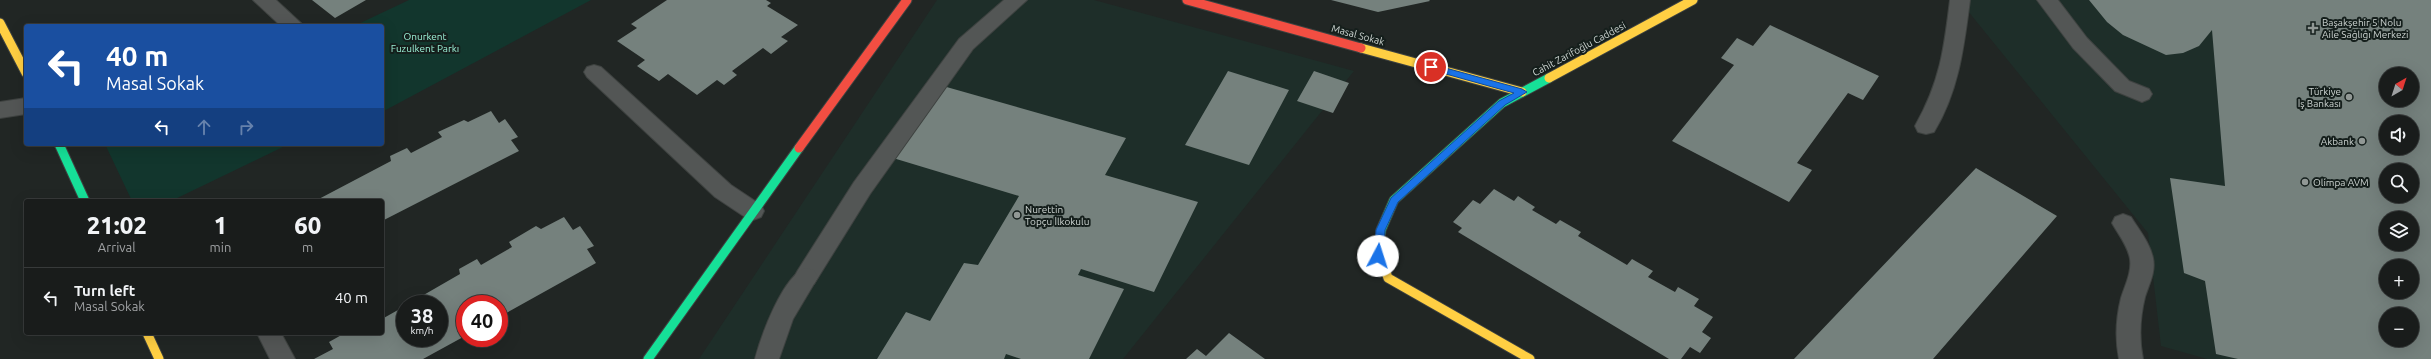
<!DOCTYPE html>
<meta charset="utf-8">
<style>
:root{--surface:#191c1b;--page:#262928;--text:#f1f3f6;--muted:#9fa1a3;--line:#373a3a}
body{margin:0;font-family:Ubuntu,sans-serif;background:var(--page);color:var(--text);height:100vh;display:flex;flex-direction:column;font-size:15px;white-space:nowrap}
*{box-sizing:border-box;margin:0}
p{font-size:13px;color:var(--muted)}
.icon{flex:none;width:22px;height:22px;fill:none;stroke:currentColor;stroke-width:2;stroke-linecap:round;stroke-linejoin:round}
.map{position:relative;flex:1;overflow:hidden}
.details{position:absolute;left:24px;top:199px;width:360px;height:136px;display:flex;flex-direction:column;background:var(--surface);border-radius:4px;box-shadow:0 4px 16px #0002,0 0 0 1px var(--line)}
.details>*{flex:none}
.top-card{position:absolute;left:24px;top:24px;width:360px;height:122px;border-radius:4px;box-shadow:0 4px 16px #0002,0 0 0 1px var(--line);background:#1a4fa0;color:#fff;overflow:hidden}
.needle{width:26px;rotate:39deg}
.fabs{position:absolute;left:2379px;top:67px;display:grid;gap:8px}
.fabs a{display:grid;place-items:center;width:40px;height:40px;border-radius:50%;background:var(--surface);box-shadow:0 4px 16px #0002,0 0 0 1px var(--line);font-size:20px}
.speed{position:absolute;left:396px;top:295px;display:flex;gap:8px;font-size:20px;font-weight:700;text-align:center}
.speed>*{display:grid;place-content:center;width:52px;height:52px;border-radius:50%;background:var(--surface);box-shadow:0 4px 16px #0002,0 0 0 1px var(--line);line-height:1}
.speed small{font-size:10px;font-weight:400}
.speed .limit{border:6px solid #d22;background:#fff;color:#111}
.pin{position:absolute;display:grid;place-items:center;width:34px;height:34px;color:#fff;margin:-17px;border:2px solid #fff;border-radius:50%;box-shadow:0 1px 4px #0007}
.me{position:absolute;width:44px;margin:-22px;rotate:5deg;stroke-linejoin:round;filter:drop-shadow(0 0 3px #0008)}
.turn{display:flex;align-items:center;gap:14px;height:84px;padding:0 16px;font-size:18px}
.turn .icon{width:52px;height:52px;stroke-width:2.5}
.turn b{display:block;font-size:28px;line-height:34px}
.lanes{display:flex;align-items:center;height:38px;padding:0 16px;background:#0003;justify-content:center;gap:20px;direction:ltr}
.lanes .off{opacity:.35}
.eta{display:flex;justify-content:space-evenly;align-items:center;height:68px;text-align:center}
.eta b{font-size:24px;font-weight:800;line-height:28px}
ul{padding:0;list-style:none}
li{display:flex;align-items:center;gap:12px;height:60px;padding:0 16px;border-top:1px solid var(--line)}
li div{flex:1}
li b{display:block;font-size:15px}
li em{font-style:normal}
.map>svg:first-child{display:block}
.built{fill:#1e2e29;fill-rule:evenodd}
.green{fill:#12362d}
.building{fill:#75817d;fill-rule:evenodd}
.lines{fill:none;stroke-linecap:round;stroke-linejoin:round}
.lane-casing{stroke:#3e4240;stroke-width:2}
.street-casing{stroke:#3e4240;stroke-width:2}
.fast-casing{stroke:#3e4240;stroke-width:11}
.slow-casing{stroke:#3e4240;stroke-width:11}
.jam-casing{stroke:#3e4240;stroke-width:11}
.lane{fill:#535655;fill-rule:evenodd}
.street{fill:#535655;fill-rule:evenodd}
.fast{stroke:#16e098;stroke-width:9}
.slow{stroke:#ffcf43;stroke-width:9}
.jam{stroke:#f24e42;stroke-width:9}
.route{fill:#1a73e8;stroke:#114b97}
.poi-dot{fill:#919895;stroke:#151f1c;stroke-width:1.5}
.labels{text-anchor:middle;dominant-baseline:central;stroke-width:4;stroke-linejoin:round;paint-order:stroke}
.poi-label{font-size:10px;fill:#ced5d2;stroke:#151f1c;text-anchor:start}
.street-label{font-size:10px;fill:#ced5d2;stroke:#151f1c}
.park-label{font-size:10px;fill:#9cf1d7;stroke:#151f1c}
</style>
<div class="map">
<svg width="2431" height="359" viewBox="0 0 2431 359">
<rect width="100%" height="100%" fill="#212624"/>
<path class="built" d="M937 0H1094L1354 71 1123 359H699Z
M1959 0H2431V359H2207L2161 346 2148 233ZM2386 74H2412V100H2386ZM2386 122H2412V148H2386ZM2386 170H2412V196H2386ZM2386 218H2412V244H2386ZM2386 266H2412V292H2386ZM2386 314H2412V340H2386Z"/>
<path class="green" d="M409 0H591L382 112V26H354Z
M105 144H289L171 201H132Z"/>
<path class="building" d="M312 0H366L335 18Z
M667 0H766L771 3 767 6 798 25 781 37 788 41 771 54 763 48 732 71 737 75 724 85 717 80 697 95 668 74 659 81 637 66 645 60 617 41 637 28 631 24Z
M1331 0H1429L1430 1 1378 12Z
M2089 0H2431V359H2238L2216 354 2205 281 2184 273 2170 178 2225 186 2212 30 2199 46 2183 53 2166 55 2123 35 2107 22ZM2386 74H2412V100H2386ZM2386 122H2412V148H2386ZM2386 170H2412V196H2386ZM2386 218H2412V244H2386ZM2386 266H2412V292H2386ZM2386 314H2412V340H2386Z
M1770 25 1879 76 1863 100 1848 93 1797 163 1812 170 1789 202 1672 141 1734 65 1721 58 1737 38 1753 46Z
M1228 71 1289 90 1249 165 1185 145Z
M1314 71 1349 83 1333 113 1297 101Z
M943 86 1126 138 1105 175 1198 202 1154 292 1081 269 1078 275 1124 289 1089 359H1021L1006 354 1004 359H877L906 312 930 321 964 263 978 265 1019 196 893 158Z
M491 111 499 123 505 119 518 137 511 140 519 151 382 221V201H315L391 161 390 156 407 148 411 153 442 137 438 132 464 120 468 122Z
M1976 168 2057 216 1933 359H1794Z
M1494 189 1514 201 1518 196 1535 207 1532 210 1556 224 1560 220 1581 232 1578 236 1627 265 1632 259 1653 271 1648 277 1675 292 1678 287 1699 299 1694 306 1713 317 1702 332 1711 338 1700 353 1690 347 1681 359H1669L1458 232 1462 228 1453 222 1473 200 1480 204Z
M564 217 573 230 580 226 594 246 587 249 596 263 499 317V304H465V336L423 359H314L333 349 329 342 345 333H382V319L405 306V338H439V304H408L460 274 459 269 477 259 481 265 512 247 509 242 536 226 541 229Z
M1229 333 1265 359H1186L1197 349 1206 356Z"/>
<g class="lines">
<g class="lane-casing">
<path id="lane" d="M253 0H276L304 26H281Z
M1004 0H1027L973 49 870 194 814 284 806 286 798 284 794 277 798 270 854 182 959 39Z
M1950 0H1970C1964 46 1959 91 1934 132L1926 134 1918 132 1915 126C1940 82 1944 49 1950 0Z
M2037 0H2058L2087 38 2129 81 2149 89 2152 94 2149 99 2142 102 2115 91 2073 48Z
M594 65 601 67 731 185 761 205 764 211 761 217 753 220 745 217 715 197 587 77 584 72 587 67Z
M2123 214 2131 217C2139 230 2150 243 2153 258 2156 272 2149 284 2145 297 2140 317 2139 339 2143 359H2119C2115 339 2116 318 2121 298 2125 285 2132 272 2130 259 2128 246 2118 234 2112 223L2115 217Z
M257 333H281L295 359H270Z"/>
</g>
<g class="street-casing">
<path id="street" d="M26 98V114L0 118V102Z
M806 268 814 270 818 277 793 319 779 359H755C761 336 783 275 806 268Z"/>
</g>
<g class="fast-casing">
<path id="fast" d="M59 144 85 201
M1379 251 1381 230 1394 200 1502 103 1549 78
M648 359 799 148"/>
</g>
<g class="slow-casing">
<path id="slow" d="M0 23 26 73
M1361 48 1522 92
M1549 78 1693 0
M1379 251 1388 278 1530 359
M147 333 159 359"/>
</g>
<g class="jam-casing">
<path id="jam" d="M1187 0 1361 48
M799 148 907 0"/>
</g>
<use href="#lane" class="lane"/>
<use href="#street" class="street"/>
<use href="#fast" class="fast"/>
<use href="#slow" class="slow"/>
<use href="#jam" class="jam"/>
</g>
<path class="route" d="M1431 64 1522 89 1527 92 1505 105 1398 202 1385 230 1383 256 1378 260 1374 256 1376 230 1391 198 1499 101 1514 93 1428 69 1427 67Z"/>
<g class="poi-dot">
<path d="M2311 22h4v4h4v4h-4v4h-4v-4h-4v-4h4z"/>
<circle cx="2349" cy="97" r="4"/>
<circle cx="2362" cy="141" r="4"/>
<circle cx="2305" cy="182" r="4"/>
<circle cx="1017" cy="215" r="4"/>
</g>
<g class="labels">
<g class="poi-label">
<text x="2322" y="22">Başakşehir 5 Nolu<tspan x="2322" dy="12">Aile Sağlığı Merkezi</tspan></text>
<text x="2341" y="91" text-anchor="end">Türkiye<tspan x="2341" dy="12">İş Bankası</tspan></text>
<text x="2354" y="141" text-anchor="end">Akbank</text>
<text x="2313" y="182">Olimpa AVM</text>
<text x="1025" y="209">Nurettin<tspan x="1025" dy="12">Topçu İlkokulu</tspan></text>
</g>
<g class="street-label">
<text transform="translate(1358 35) rotate(15)">Masal Sokak</text>
<text transform="translate(1579 49) rotate(-28)">Cahit Zarifoğlu Caddesi</text>
</g>
<g class="park-label">
<text x="425" y="36">Onurkent<tspan x="425" dy="12">Fuzulkent Parkı</tspan></text>
</g>
</g>
</svg>
<div class="fabs">
<a><svg class="needle" viewBox="-14 -14 28 28"><path d="M0-13l5 13h-10z" fill="#e53935"/><path d="M0 13l5-13h-10z" fill="#9fa1a3"/></svg></a>
<a><svg class="icon" aria-label="sound" viewBox="0 0 24 24"><path d="M4 9h4l5-4v14l-5-4H4zM17 9q2 3 0 6"/></svg></a>
<a><svg class="icon" aria-label="search" viewBox="0 0 24 24"><circle cx="10" cy="10" r="6"/><path d="M15 15l6 6"/></svg></a>
<a><svg class="icon" aria-label="layers" viewBox="0 0 24 24"><path d="M12 4l9 5-9 5-9-5zM3 14l9 5 9-5"/></svg></a>
<a>+</a>
<a>−</a>
</div>
<div class="speed"><div>38<small>km/h</small></div><div class="limit">40</div></div>
<div class="pin" style="left:1431px;top:67px;background:#d93025"><svg class="icon" aria-label="arrive" viewBox="0 0 24 24"><path d="M6 21V4h12l-3 4 3 4H6"/></svg></div>
<svg class="me" style="left:1378px;top:256px" viewBox="-20 -20 40 40"><circle r="19" fill="#fff"/><path d="M0-13L10 11 0 6-10 11z" fill="#1a73e8"/></svg>
<div class="top-card">
<div class="turn"><svg class="icon" aria-label="left" viewBox="0 0 24 24"><path d="M17 20v-9H6M10 6l-5 5 5 5"/></svg><div><b>40 m</b>Masal Sokak</div></div>
<div class="lanes"><svg class="icon" aria-label="left" viewBox="0 0 24 24"><path d="M17 20v-9H6M10 6l-5 5 5 5"/></svg><svg class="icon off" aria-label="ahead" viewBox="0 0 24 24"><path d="M12 20V5M6 11l6-6 6 6"/></svg><svg class="icon off" aria-label="right" viewBox="0 0 24 24"><path d="M7 20v-9h11M14 6l5 5-5 5"/></svg></div>
</div>
<section class="details">
<div class="eta">
<div><b>21:02</b><p>Arrival</p></div>
<div><b>1</b><p>min</p></div>
<div><b>60</b><p>m</p></div>
</div>
<ul>
<li><svg class="icon" aria-label="left" viewBox="0 0 24 24"><path d="M17 20v-9H6M10 6l-5 5 5 5"/></svg><div><b>Turn left</b><p>Masal Sokak</p></div><em>40 m</em></li>
</ul>
</section>
</div>
